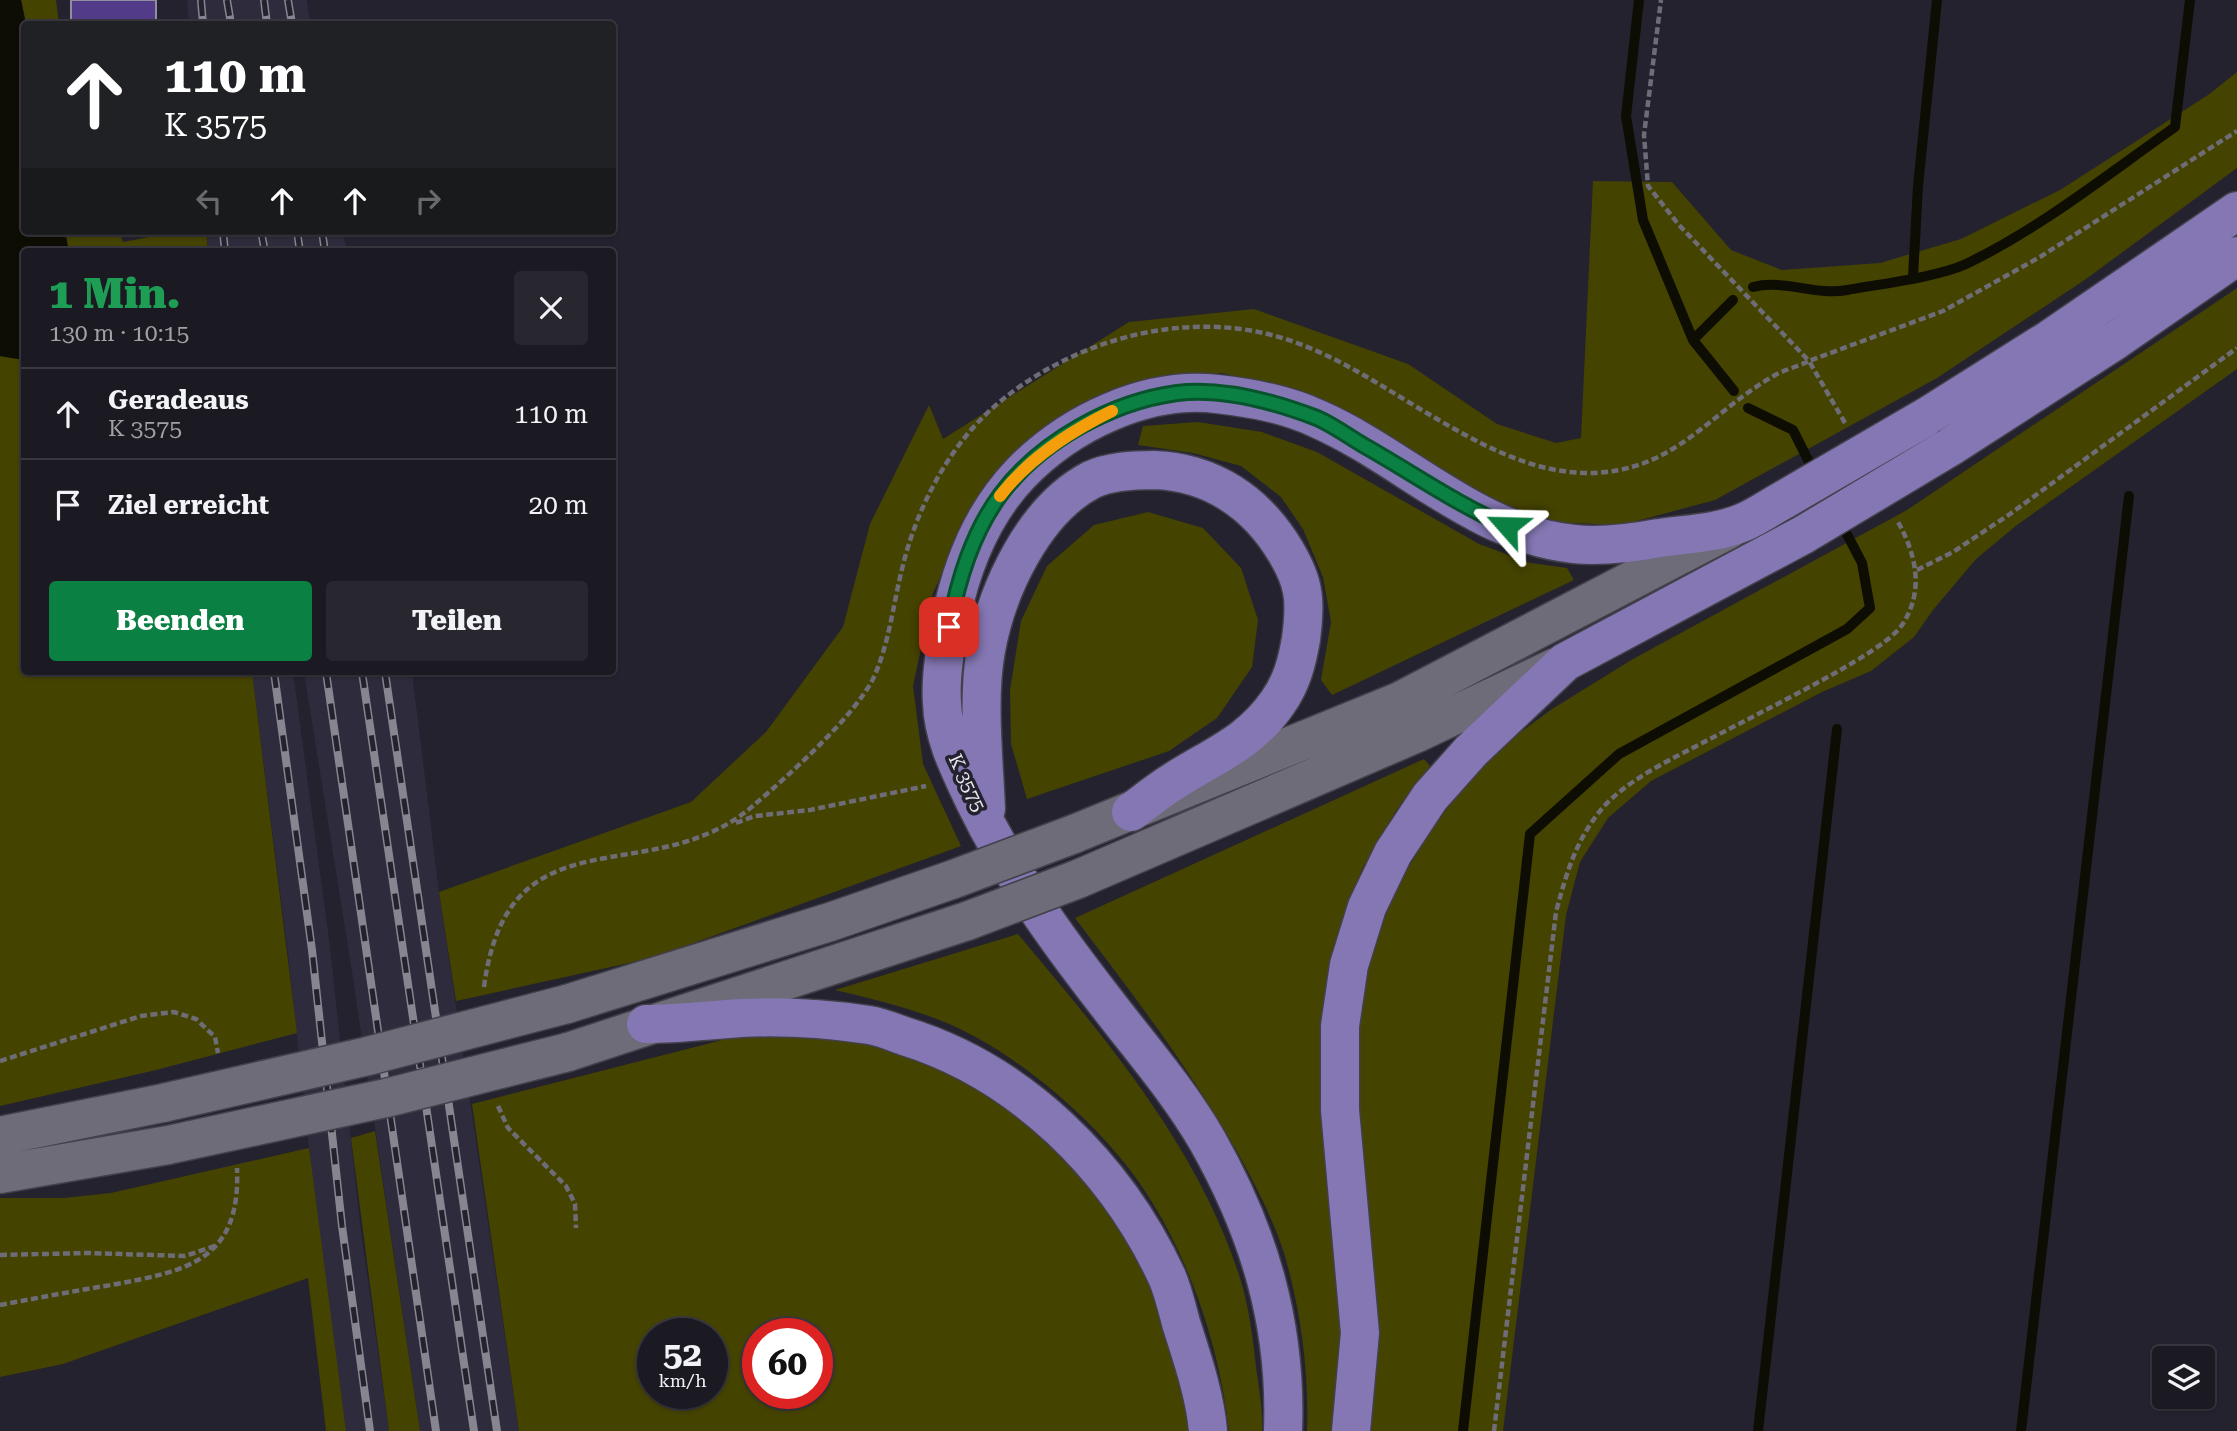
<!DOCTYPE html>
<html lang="de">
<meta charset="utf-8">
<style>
:root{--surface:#1b1a22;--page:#28272f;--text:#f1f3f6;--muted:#a0a1a5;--line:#393840;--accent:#0b8043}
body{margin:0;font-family:"Roboto Serif",serif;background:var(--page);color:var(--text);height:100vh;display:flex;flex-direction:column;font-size:26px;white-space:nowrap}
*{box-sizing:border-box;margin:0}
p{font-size:23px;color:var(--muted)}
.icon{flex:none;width:38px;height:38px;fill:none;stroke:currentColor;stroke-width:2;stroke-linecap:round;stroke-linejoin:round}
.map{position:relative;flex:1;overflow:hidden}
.details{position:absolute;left:21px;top:248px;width:595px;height:427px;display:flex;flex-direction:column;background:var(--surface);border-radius:7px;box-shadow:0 2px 5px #0004,0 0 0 2px var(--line)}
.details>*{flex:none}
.banner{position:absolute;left:21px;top:21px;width:595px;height:214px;border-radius:7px;box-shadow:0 2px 5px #0004,0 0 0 2px var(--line);background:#202124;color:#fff;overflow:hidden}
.buttons{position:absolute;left:2152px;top:1346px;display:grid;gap:14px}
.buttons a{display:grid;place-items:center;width:63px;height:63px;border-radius:7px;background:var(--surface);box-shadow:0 2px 5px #0004,0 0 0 2px var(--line);font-size:35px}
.speed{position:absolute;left:637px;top:1318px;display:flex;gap:14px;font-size:35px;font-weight:700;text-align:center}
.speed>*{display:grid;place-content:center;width:91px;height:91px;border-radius:50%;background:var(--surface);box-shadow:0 2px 5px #0004,0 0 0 2px var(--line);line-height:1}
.speed small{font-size:18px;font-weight:400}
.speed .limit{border:10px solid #d22;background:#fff;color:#111}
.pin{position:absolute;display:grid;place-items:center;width:60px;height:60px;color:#fff;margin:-30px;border-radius:14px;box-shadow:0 4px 10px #0006}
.me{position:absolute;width:77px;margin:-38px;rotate:295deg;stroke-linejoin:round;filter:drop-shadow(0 0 5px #0008)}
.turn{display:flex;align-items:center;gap:24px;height:147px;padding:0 28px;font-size:32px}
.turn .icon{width:91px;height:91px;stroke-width:2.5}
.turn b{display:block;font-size:49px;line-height:60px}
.lanes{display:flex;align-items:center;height:66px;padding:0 28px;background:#0003;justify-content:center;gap:35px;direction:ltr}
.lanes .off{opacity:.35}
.round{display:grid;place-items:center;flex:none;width:74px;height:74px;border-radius:7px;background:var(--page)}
.summary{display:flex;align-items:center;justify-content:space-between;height:119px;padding:0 28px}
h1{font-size:42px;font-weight:800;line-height:52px;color:#1e9e55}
.action{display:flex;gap:14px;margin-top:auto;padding:14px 28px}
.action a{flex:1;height:80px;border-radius:7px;background:var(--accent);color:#fff;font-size:28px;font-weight:800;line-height:80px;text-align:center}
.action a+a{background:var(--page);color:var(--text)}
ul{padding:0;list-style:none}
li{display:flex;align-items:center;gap:21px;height:91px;padding:0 28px;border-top:2px solid var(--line)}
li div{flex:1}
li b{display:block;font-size:26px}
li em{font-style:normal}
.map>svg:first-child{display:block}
.built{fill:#2e2b3c}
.green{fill:#454300;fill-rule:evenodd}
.water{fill:#0e0d03}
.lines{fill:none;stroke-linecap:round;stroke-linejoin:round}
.stream{stroke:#0e0d03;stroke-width:10}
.building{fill:#523c89;stroke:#918f9e;stroke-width:2}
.secondary-casing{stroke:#42404a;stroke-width:41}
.primary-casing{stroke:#42404a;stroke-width:41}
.path{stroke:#6e6d77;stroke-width:4.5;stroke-dasharray:7 3.5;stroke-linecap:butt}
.secondary{stroke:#6f6c7a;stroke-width:38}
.primary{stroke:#8577b4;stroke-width:38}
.rail-casing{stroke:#878690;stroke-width:8}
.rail{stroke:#24222e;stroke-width:5;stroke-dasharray:16;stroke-linecap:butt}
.secondary-bridge-casing{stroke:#42404a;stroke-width:41;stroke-linecap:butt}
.primary-bridge-casing{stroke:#42404a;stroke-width:41;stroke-linecap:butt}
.secondary-bridge{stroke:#6f6c7a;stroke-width:38}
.primary-bridge{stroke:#8577b4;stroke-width:38}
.route-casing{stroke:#07532c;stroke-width:18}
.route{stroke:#0b8043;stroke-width:12}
.slow{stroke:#f59e0b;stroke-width:12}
.labels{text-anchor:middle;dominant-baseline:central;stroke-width:7;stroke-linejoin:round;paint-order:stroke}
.street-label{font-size:19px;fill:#e8e7ef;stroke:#24222e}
</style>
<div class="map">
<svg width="2237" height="1431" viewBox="0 0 2237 1431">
<rect width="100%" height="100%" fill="#24222e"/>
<path class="built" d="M187 0H307L310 24H189Z
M206 231H343L347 252H208Z
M252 672H293L330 947 360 1224 389 1431H346L318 1231 288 954Z
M304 672H412L439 892 519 1431H420L353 978Z"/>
<path class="green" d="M21 0H56L59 24H26Z
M2237 72V168L2086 279 1937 378 1715 500 1622 525 1549 522 1487 501 1304 393 1222 373 1127 384 1016 460 970 513 933 593 913 686 923 764 961 846 652 958 456 1001 439 892 691 802 766 732 843 627 870 524 929 405 943 439 1129 322 1254 309 1408 364 1497 424 1556 443 1581 438 1593 181 1672 182 1731 250 1782 270 1880 263 1961 239 2060 190 2208 95Z
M65 231H119L123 242 181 231H206L208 252H69Z
M2237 288V369L2017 525 1976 559 1933 610 1914 637 1871 671 1822 692 1651 781 1608 818 1580 862 1566 915 1503 1431H1369L1378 1332 1360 1112 1358 1029 1370 956 1396 888 1430 832 1463 787 1506 743 1552 709 1633 659 1907 510Z
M0 356 24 360V672H252L297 1033 156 1070 0 1106Z
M1198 422 1262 432 1317 452 1479 544 1531 563 1567 568 1574 580 1332 695 1321 680 1331 622 1323 577 1303 529 1281 497 1241 466 1193 453 1138 445 1143 426Z
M1148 512 1203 528 1241 568 1258 620 1252 667 1217 718 1169 751 1027 799 1011 744 1010 690 1021 621 1047 566 1094 525Z
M1424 759 1430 766 1397 809 1362 869 1334 945 1321 1022 1323 1113 1342 1330 1333 1431H1307C1309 1377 1302 1320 1288 1267 1278 1228 1258 1190 1239 1155 1192 1071 1133 995 1075 918Z
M1018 934C1105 1038 1198 1146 1240 1278 1249 1307 1253 1338 1256 1367 1259 1388 1263 1410 1262 1431H1229C1220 1352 1194 1270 1152 1202 1110 1132 1022 1055 947 1023 911 1008 873 999 835 990Z
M742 1035 873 1041 992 1092 1080 1170 1120 1222 1152 1283 1194 1431H519L472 1104ZM653 1334H712V1393H653ZM758 1334H817V1393H758Z
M375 1131 420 1431H389L351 1138Z
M309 1148 346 1431H326L308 1278 63 1364 0 1377V1198H63L111 1193Z"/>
<path class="water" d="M0 0H21L26 24 24 231H65L69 252H24V360L0 356Z"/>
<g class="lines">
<path class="stream" d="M1639 0 1626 116 1643 220 1693 340 1734 391
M1913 277 1918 186 1937 0
M1753 287C1784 279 1816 296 1847 290 1880 284 1938 277 1966 264 2041 228 2108 174 2175 127L2190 0
M1693 340 1733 300
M1748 408 1793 430 1815 474
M1463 1431 1530 834 1619 754 1847 629 1870 608 1862 563 1839 519
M1758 1431 1837 729
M2021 1431 2129 496"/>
</g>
<path class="building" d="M71 0H156V24H71Z"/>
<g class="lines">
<g class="secondary-casing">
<path id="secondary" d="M1074 834 1400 701 1728 530
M1078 879 1417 733 1556 667
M567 1004 830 922 954 879
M568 1052 967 921
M0 1136 163 1103
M0 1174 168 1145"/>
</g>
<g class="primary-casing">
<path id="primary" d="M1926 417 2050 339 2237 211
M1950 447 2116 340 2237 256
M986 809C984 760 977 698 986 650 997 589 1034 510 1091 480 1110 471 1134 470 1154 470 1212 472 1257 503 1286 552 1293 564 1300 578 1302 591 1305 606 1303 624 1301 639 1297 662 1292 682 1278 702 1250 743 1213 756 1174 781 1159 790 1145 802 1131 812
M646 1024C678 1024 709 1020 741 1018 783 1016 828 1019 869 1025 881 1027 893 1032 904 1036 1021 1072 1116 1167 1167 1277 1173 1291 1177 1308 1181 1323 1192 1358 1205 1395 1208 1431
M1283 1431C1287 1324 1259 1232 1207 1140 1178 1090 1140 1047 1105 1001 1056 938 1010 874 975 802 960 770 943 738 942 703 940 676 946 644 951 618 962 564 982 514 1020 474 1069 423 1146 386 1217 394 1252 398 1286 404 1318 419 1404 457 1476 534 1574 544 1602 547 1632 543 1659 538 1686 534 1719 533 1744 522 1758 516 1772 506 1785 499
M1351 1431 1360 1333 1340 1110V1026L1349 965 1367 907 1393 853 1430 797 1471 751 1565 662 1803 535"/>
</g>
<path class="path" d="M1845 423 1809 361 1943 311 2040 257 2237 131
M1917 570 1953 552 2010 514 2237 348
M736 823 755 816 810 810 926 786
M484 987C508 805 652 894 754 805 789 775 852 719 873 679 889 645 893 605 902 569 917 506 951 441 1002 400 1082 335 1199 306 1297 343 1341 359 1380 385 1420 409 1471 439 1527 473 1588 473 1675 473 1710 411 1777 374 1787 369 1799 366 1809 361L1679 225 1648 186 1644 135 1661 0
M0 1061 141 1016 174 1012 196 1019 215 1037 218 1053
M498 1106 508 1128 566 1186 575 1204 576 1228
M0 1255 88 1253 185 1256 215 1246
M0 1305C37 1298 74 1291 111 1285 187 1271 241 1261 237 1168
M1494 1431 1556 912C1566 875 1575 842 1600 811 1624 781 1672 759 1706 741 1752 717 1798 694 1842 669 1859 659 1892 640 1902 625 1925 590 1916 554 1897 520"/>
<use href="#secondary" class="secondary"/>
<use href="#primary" class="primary"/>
<g class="rail-casing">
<path id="rail" d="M201 0 203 24
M227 0 231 24
M264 0 267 24
M288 0 292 24
M223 231 225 252
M261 231 265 252
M297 231 300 252
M322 231 325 252
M274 672 312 950 342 1226 370 1431
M326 672 436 1431
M362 672 474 1431
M385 672 497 1431"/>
</g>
<use href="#rail" class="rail"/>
<g class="secondary-bridge-casing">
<path id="secondary-bridge" d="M954 879 1074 834
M967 921 1078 879
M163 1103 368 1056 567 1004
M168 1145 386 1098 568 1052"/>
</g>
<g class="primary-bridge-casing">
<path id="primary-bridge" d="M1785 499 1926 417
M1803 535 1950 447"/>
</g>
<use href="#secondary-bridge" class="secondary-bridge"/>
<use href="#primary-bridge" class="primary-bridge"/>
</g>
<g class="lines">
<g class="route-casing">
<path id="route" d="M949 627C958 581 972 533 1001 494 1041 441 1111 402 1177 393 1223 387 1275 402 1317 418 1333 425 1348 436 1363 445 1411 472 1456 504 1507 526"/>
</g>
<use href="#route" class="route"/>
<path class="slow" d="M1000 496C1029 458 1069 432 1112 411"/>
</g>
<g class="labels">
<g class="street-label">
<text transform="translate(967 783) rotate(65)">K 3575</text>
</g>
</g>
</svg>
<div class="buttons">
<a><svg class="icon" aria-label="layers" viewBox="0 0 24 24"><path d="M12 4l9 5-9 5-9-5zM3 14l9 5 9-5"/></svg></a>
</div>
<div class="speed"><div>52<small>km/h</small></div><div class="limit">60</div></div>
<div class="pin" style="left:949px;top:627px;background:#d93025"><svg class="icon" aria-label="arrive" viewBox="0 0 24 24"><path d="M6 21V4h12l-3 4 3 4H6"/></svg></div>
<svg class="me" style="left:1507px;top:526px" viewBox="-20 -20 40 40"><path d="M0-17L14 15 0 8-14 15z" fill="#0b8043" stroke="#fff" stroke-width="4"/></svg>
<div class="banner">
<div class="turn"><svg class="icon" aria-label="ahead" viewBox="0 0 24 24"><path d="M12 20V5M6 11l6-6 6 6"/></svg><div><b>110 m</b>K 3575</div></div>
<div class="lanes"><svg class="icon off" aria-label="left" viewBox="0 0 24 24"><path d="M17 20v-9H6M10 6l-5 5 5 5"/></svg><svg class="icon" aria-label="ahead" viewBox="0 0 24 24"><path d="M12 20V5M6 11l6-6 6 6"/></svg><svg class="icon" aria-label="ahead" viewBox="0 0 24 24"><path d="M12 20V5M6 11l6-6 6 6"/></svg><svg class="icon off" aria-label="right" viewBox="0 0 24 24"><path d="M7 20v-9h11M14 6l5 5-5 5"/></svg></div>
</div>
<section class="details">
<div class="summary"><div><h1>1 Min.</h1><p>130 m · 10:15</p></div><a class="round"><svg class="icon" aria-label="close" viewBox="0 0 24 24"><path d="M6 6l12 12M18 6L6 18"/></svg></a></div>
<ul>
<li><svg class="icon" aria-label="ahead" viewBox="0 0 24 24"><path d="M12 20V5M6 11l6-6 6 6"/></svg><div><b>Geradeaus</b><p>K 3575</p></div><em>110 m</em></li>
<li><svg class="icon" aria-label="arrive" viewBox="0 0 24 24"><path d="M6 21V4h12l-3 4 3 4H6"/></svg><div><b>Ziel erreicht</b></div><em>20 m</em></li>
</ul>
<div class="action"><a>Beenden</a><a>Teilen</a></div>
</section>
</div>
